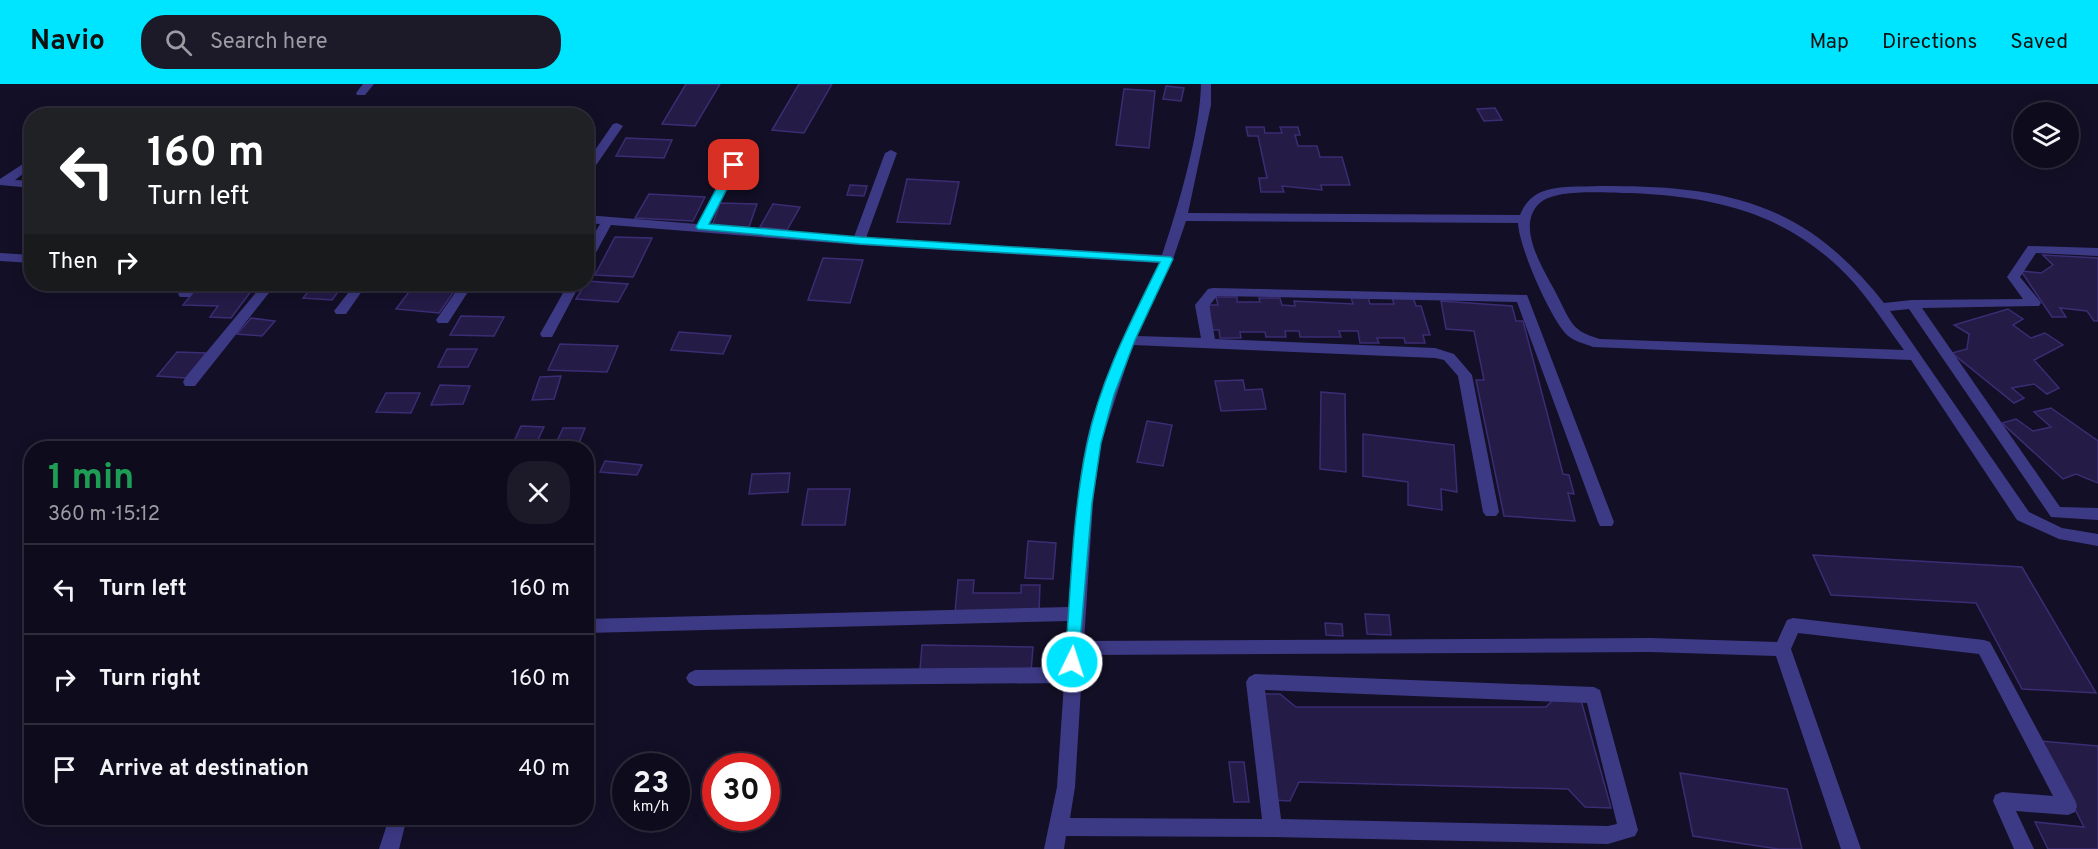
<!DOCTYPE html>
<meta charset="utf-8">
<style>
:root{--surface:#0e0b1c;--page:#1c1929;--text:#f1f3f6;--muted:#9b9ba3;--line:#2e2b3b;--accent:#00e5ff}
body{margin:0;font-family:Overpass,sans-serif;background:var(--page);color:var(--text);height:100vh;display:flex;flex-direction:column;font-size:22px;white-space:nowrap}
*{box-sizing:border-box;margin:0}
p{font-size:20px;color:var(--muted)}
.icon{flex:none;width:33px;height:33px;fill:none;stroke:currentColor;stroke-width:2;stroke-linecap:round;stroke-linejoin:round}
.map{position:relative;flex:1;overflow:hidden}
.panel{position:absolute;left:24px;top:357px;width:570px;height:384px;display:flex;flex-direction:column;background:var(--surface);border-radius:24px;box-shadow:0 3px 15px #0003,0 0 0 2px var(--line)}
.panel>*{flex:none}
.guide{position:absolute;left:24px;top:24px;width:570px;height:183px;border-radius:24px;box-shadow:0 3px 15px #0003,0 0 0 2px var(--line);background:#202124;color:#fff;overflow:hidden}
.tools{position:absolute;left:2013px;top:18px;display:grid;gap:12px}
.tools a{display:grid;place-items:center;width:66px;height:66px;border-radius:50%;background:var(--surface);box-shadow:0 3px 15px #0003,0 0 0 2px var(--line);font-size:30px}
.speed{position:absolute;left:612px;top:669px;display:flex;gap:12px;font-size:30px;font-weight:700;text-align:center}
.speed>*{display:grid;place-content:center;width:78px;height:78px;border-radius:50%;background:var(--surface);box-shadow:0 3px 15px #0003,0 0 0 2px var(--line);line-height:1}
.speed small{font-size:15px;font-weight:400}
.speed .limit{border:9px solid #d22;background:#fff;color:#111}
.pin{position:absolute;display:grid;place-items:center;width:51px;height:51px;color:#fff;margin:-26px;border-radius:12px;box-shadow:0 3px 9px #0006}
.me{position:absolute;width:66px;margin:-33px;rotate:4deg;stroke-linejoin:round;filter:drop-shadow(0 0 4px #0008)}
.turn{display:flex;align-items:center;gap:21px;height:126px;padding:0 24px;font-size:27px}
.turn .icon{width:78px;height:78px;stroke-width:2.5}
.turn b{display:block;font-size:42px;line-height:51px}
.then{display:flex;align-items:center;height:57px;padding:0 24px;background:#0003;gap:12px;font-size:22px}
.round{display:grid;place-items:center;flex:none;width:63px;height:63px;border-radius:24px;background:var(--page)}
.overview{display:flex;align-items:center;justify-content:space-between;height:102px;padding:0 24px}
h1{font-size:36px;font-weight:700;line-height:45px;color:#1e9e55}
ul{padding:0;list-style:none}
li{display:flex;align-items:center;gap:18px;height:90px;padding:0 24px;border-top:2px solid var(--line)}
li div{flex:1}
li b{display:block;font-size:22px}
li em{font-style:normal}
header{display:flex;align-items:center;gap:36px;box-sizing:border-box;height:84px;padding:0 30px;background:var(--accent);color:#111}
header strong{font-size:28px}
nav{display:flex;gap:33px;margin-inline-start:auto;font-size:21px}
.search{width:420px;height:54px;background:var(--page);display:flex;align-items:center;gap:15px;box-sizing:border-box;padding:0 21px;border-radius:24px;color:var(--muted);font-size:22px}
.map>svg:first-child{display:block}
.building{fill:#241b47;stroke:#3b2d73;stroke-width:1.5}
.lines{fill:none;stroke-linecap:round;stroke-linejoin:round}
.minor{fill:#3d3a85;fill-rule:evenodd}
.route{fill:#00e5ff;stroke:#0095a6;stroke-width:1.5}
</style>
<header>
<strong>Navio</strong>
<div class="search"><svg class="icon" aria-label="search" viewBox="0 0 24 24"><circle cx="10" cy="10" r="6"/><path d="M15 15l6 6"/></svg>Search here</div>
<nav><a>Map</a><a>Directions</a><a>Saved</a></nav>
</header>
<div class="map">
<svg width="2098" height="765" viewBox="0 0 2098 765">
<rect width="100%" height="100%" fill="#130f26"/>
<path class="building" d="M686 0H720L695 42 662 40Z
M799 0H832L804 49 772 46Z
M1166 2 1184 4 1181 17 1163 15Z
M1124 5 1155 7 1149 64 1116 61Z
M1495 24 1502 36 1484 37 1477 25Z
M1246 43H1264L1265 49H1282L1280 43H1298L1300 51H1295L1298 62H1317L1320 73H1342L1350 101H1321L1322 106 1282 102 1284 108H1261L1259 94H1267L1258 52H1248Z
M626 54 672 56 664 74 616 72Z
M907 95 959 98 950 140 897 138Z
M850 101 867 102 864 112 847 111Z
M649 110 705 113 693 137 635 134Z
M720 119 757 120 749 143 712 142Z
M773 120 800 123 787 146 760 143Z
M615 153 652 154 633 193 595 191Z
M2043 171 2098 174V237H2094L2087 227 2060 224 2066 233H2052L2021 187 2041 189 2053 181Z
M823 174 863 176 850 219 808 216Z
M587 197 628 200 618 218 576 215Z
M314 200H344L332 216 303 214Z
M415 200H459L439 229 396 225Z
M196 205 252 206 231 234 210 233 218 222 183 221Z
M1216 213H1237V218H1260L1259 214H1280L1282 221 1295 222 1294 217 1353 220 1351 213H1368L1370 220H1394L1392 213H1413L1416 222H1421L1430 251H1423L1425 259H1405L1404 254H1377L1379 259H1360L1358 247H1339L1341 253H1300L1299 247H1285L1286 253H1266L1265 248H1240L1241 254H1220L1219 246H1212L1209 221H1218Z
M1441 217 1512 222 1516 237H1523L1563 390 1569 391 1574 410 1568 409 1575 437 1504 432 1476 296H1484L1474 247 1446 245Z
M2008 225 2023 235 2013 241 2031 254 2045 249 2063 261 2034 276 2059 304 2047 310 2034 300 2012 304 2024 314 2014 319 1952 269 1967 265 1969 250 1954 241Z
M461 232 504 233 494 252 450 251Z
M251 234 275 237 262 252 237 250Z
M679 248 731 252 723 270 671 266Z
M560 260 618 262 607 288 548 286Z
M447 265H477L468 283H438Z
M177 268 206 269 186 294 157 292Z
M561 292 554 315 532 316 540 293Z
M1243 296 1245 306 1262 305 1266 325 1221 327 1215 297Z
M440 301 470 302 463 320 431 321Z
M1321 308 1345 310 1346 388 1320 385Z
M386 309H420L411 329 376 328Z
M2051 324 2098 357V399L2076 390 2063 395 2002 339 2016 335 2033 347 2051 343 2034 328Z
M1147 337 1172 341 1163 382 1137 378Z
M521 342 544 343 534 364H511Z
M563 344H585L577 364H554Z
M1363 350 1454 361 1457 408 1441 405 1442 426 1408 421V398L1363 392Z
M605 377 642 381 637 391 600 388Z
M790 389 788 408 749 410 752 390Z
M808 405H850L845 441H802Z
M1028 457 1056 459 1053 495 1025 494Z
M1813 471 2022 483 2096 609 2022 605 1976 519 1831 511Z
M958 496H974L973 509H1021V501H1040L1039 529 955 528Z
M586 507H595L586 533Z
M1365 530 1389 531 1391 551 1367 550Z
M1325 539 1342 540 1343 552 1326 551Z
M922 561 1033 563 1031 588 920 586Z
M1258 610H1280L1296 623H1546L1554 615 1581 616 1611 724 1585 723 1568 705 1299 698 1290 717 1272 716Z
M2040 657 2098 662V765H2048L2035 738 2084 743Z
M1229 678H1244L1249 718H1234Z
M1680 689 1787 705 1802 765H1778L1693 752Z"/>
<g class="lines">
<path class="minor" d="M363 0H374L365 11H357L356 9Z
M1201 0H1211V21L1188 129 1520 131C1524 121 1530 113 1541 108 1559 101 1581 103 1600 102 1658 102 1717 104 1771 127 1817 146 1854 181 1884 219L1912 216 2023 215 2007 193 2028 162 2098 164V172L2036 169 2020 193 2039 216 2041 219 2039 222 1922 224 2060 423 2098 424V436L2051 433 1909 225 1890 227 2029 428 2062 444 2098 450V462L2059 455 2017 436 1911 276 1593 263C1586 260 1573 257 1567 251 1550 234 1519 163 1518 139L1186 137 1173 175 1137 252 1201 254 1195 221 1208 205 1213 204 1527 211 1614 438 1612 442H1600L1598 438 1517 218 1217 212 1209 222 1215 255 1435 264 1454 270 1472 291 1499 428 1496 432H1486L1483 428 1458 292 1444 276 1435 274 1133 261 1101 359 1093 419 1084 557 1651 554 1777 558 1787 536 1793 534 1984 556 1990 558 2075 716 2077 722 2075 728 2068 731 2016 727 2034 765H2014L1993 717 1995 711 2002 708 2053 712 1979 570 1798 549 1791 565 1861 765H1841L1776 572 1651 568 1083 571 1075 703 1070 734 1262 735 1246 598 1249 593 1255 590 1594 603 1600 606 1638 746 1635 752 1608 760 1273 753 1066 752 1064 765H1044L1057 703 1064 599 695 602 689 599 686 594 689 589 695 586 1065 583 1064 564 1069 537 586 549V535L1070 523C1074 469 1075 414 1086 360 1100 296 1131 237 1159 179L859 161 611 141 592 176 586 180V164L600 140 586 139V131L697 140 739 60 745 57 751 60 709 141 854 153 885 69 891 66 897 69 866 154 1162 171C1178 123 1200 50 1201 0ZM1631 109C1721 113 1793 131 1855 200 1873 221 1887 243 1904 266L1600 255C1593 253 1584 250 1579 246 1569 239 1563 222 1557 211 1545 187 1513 141 1541 118 1558 104 1608 109 1631 109ZM1265 606 1587 619 1617 740 1608 742 1281 735Z
M88 28 94 31 82 32Z
M617 39 623 42 590 90 586 91V79L613 40Z
M32 74V83L15 96 32 97V104L0 101V95Z
M0 169 32 171V179L0 177Z
M187 200H200L190 213H180L178 210Z
M263 200H276L195 302H185L183 298 185 294Z
M355 200H367L346 230H336L334 227Z
M461 200H473L448 239H438L436 236Z
M568 200H580L552 253H542L540 250Z
M389 734H407L399 765H379Z"/>
</g>
<path class="route" d="M734 78 739 81 709 140 860 153 1171 173 1173 175 1135 256 1114 311 1101 359 1092 419 1078 582H1067L1065 578C1071 505 1072 431 1087 360 1100 296 1131 237 1160 178L860 160 698 145 696 143 729 81Z"/>
</svg>
<div class="tools">
<a><svg class="icon" aria-label="layers" viewBox="0 0 24 24"><path d="M12 4l9 5-9 5-9-5zM3 14l9 5 9-5"/></svg></a>
</div>
<div class="speed"><div>23<small>km/h</small></div><div class="limit">30</div></div>
<div class="pin" style="left:734px;top:81px;background:#d93025"><svg class="icon" aria-label="arrive" viewBox="0 0 24 24"><path d="M6 21V4h12l-3 4 3 4H6"/></svg></div>
<svg class="me" style="left:1072px;top:578px" viewBox="-20 -20 40 40"><circle r="17" fill="#00e5ff" stroke="#fff" stroke-width="3"/><path d="M0-11L8 9 0 5-8 9z" fill="#fff"/></svg>
<div class="guide">
<div class="turn"><svg class="icon" aria-label="left" viewBox="0 0 24 24"><path d="M17 20v-9H6M10 6l-5 5 5 5"/></svg><div><b>160 m</b>Turn left</div></div>
<div class="then">Then<svg class="icon" aria-label="right" viewBox="0 0 24 24"><path d="M7 20v-9h11M14 6l5 5-5 5"/></svg></div>
</div>
<section class="panel">
<div class="overview"><div><h1>1 min</h1><p>360 m · 15:12</p></div><a class="round"><svg class="icon" aria-label="close" viewBox="0 0 24 24"><path d="M6 6l12 12M18 6L6 18"/></svg></a></div>
<ul>
<li><svg class="icon" aria-label="left" viewBox="0 0 24 24"><path d="M17 20v-9H6M10 6l-5 5 5 5"/></svg><div><b>Turn left</b></div><em>160 m</em></li>
<li><svg class="icon" aria-label="right" viewBox="0 0 24 24"><path d="M7 20v-9h11M14 6l5 5-5 5"/></svg><div><b>Turn right</b></div><em>160 m</em></li>
<li><svg class="icon" aria-label="arrive" viewBox="0 0 24 24"><path d="M6 21V4h12l-3 4 3 4H6"/></svg><div><b>Arrive at destination</b></div><em>40 m</em></li>
</ul>
</section>
</div>
